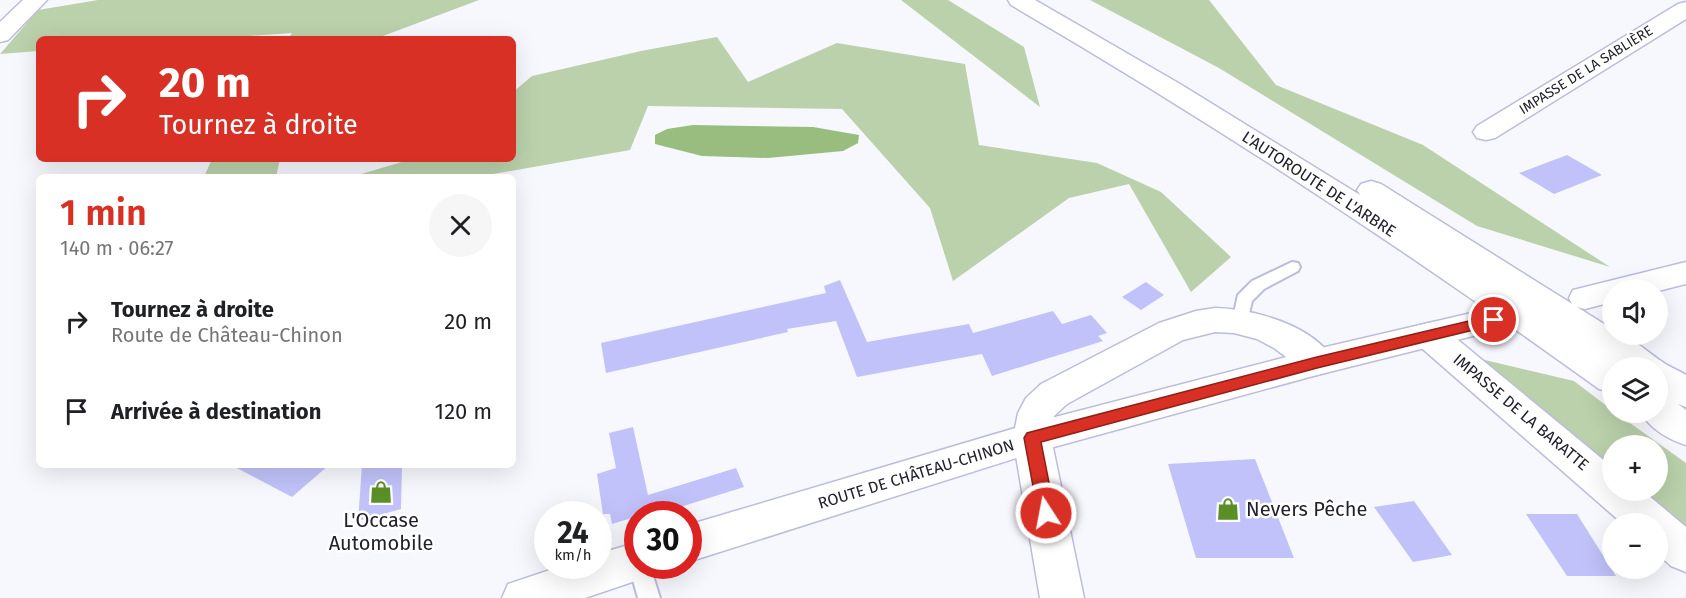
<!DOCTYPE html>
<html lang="fr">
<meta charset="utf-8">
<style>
:root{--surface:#fff;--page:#f6f6f6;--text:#202124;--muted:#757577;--accent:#d93025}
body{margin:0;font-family:"Fira Sans",sans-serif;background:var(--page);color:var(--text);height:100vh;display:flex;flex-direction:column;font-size:22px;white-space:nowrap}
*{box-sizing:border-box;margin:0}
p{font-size:20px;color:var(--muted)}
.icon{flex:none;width:33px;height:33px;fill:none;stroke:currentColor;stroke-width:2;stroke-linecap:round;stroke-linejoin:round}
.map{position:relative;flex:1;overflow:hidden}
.side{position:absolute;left:36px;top:174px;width:480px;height:294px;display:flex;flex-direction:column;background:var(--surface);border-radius:9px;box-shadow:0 6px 24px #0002}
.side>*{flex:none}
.hud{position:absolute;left:36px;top:36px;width:480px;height:126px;border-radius:9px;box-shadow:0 6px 24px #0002;background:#d93025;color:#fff;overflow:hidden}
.tools{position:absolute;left:1602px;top:279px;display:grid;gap:12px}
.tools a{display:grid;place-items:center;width:66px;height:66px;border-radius:50%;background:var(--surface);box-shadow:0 6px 24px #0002;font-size:30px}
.speed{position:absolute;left:534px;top:501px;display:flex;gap:12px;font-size:30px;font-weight:700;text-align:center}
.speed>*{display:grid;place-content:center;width:78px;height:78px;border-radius:50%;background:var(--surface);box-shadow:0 6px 24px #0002;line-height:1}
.speed small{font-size:15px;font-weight:400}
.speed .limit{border:9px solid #d22;background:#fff;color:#111}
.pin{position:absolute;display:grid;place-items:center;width:51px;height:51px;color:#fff;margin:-26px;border:3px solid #fff;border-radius:50%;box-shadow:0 2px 6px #0007}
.me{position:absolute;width:66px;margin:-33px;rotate:349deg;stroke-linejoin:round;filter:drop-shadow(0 0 4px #0008)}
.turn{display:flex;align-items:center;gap:21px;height:126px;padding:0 24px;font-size:27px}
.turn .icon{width:78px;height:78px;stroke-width:2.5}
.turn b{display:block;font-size:42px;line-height:51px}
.round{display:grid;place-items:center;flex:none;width:63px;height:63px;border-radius:32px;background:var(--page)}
.overview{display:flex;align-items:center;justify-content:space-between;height:102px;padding:0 24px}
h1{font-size:36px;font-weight:600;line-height:45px;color:var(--accent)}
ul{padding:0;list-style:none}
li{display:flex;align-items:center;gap:18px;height:90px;padding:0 24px}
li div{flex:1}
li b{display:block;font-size:22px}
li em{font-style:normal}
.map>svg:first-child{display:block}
.green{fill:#bad1ab}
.water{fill:#98bd7e}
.building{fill:#c0c2f9}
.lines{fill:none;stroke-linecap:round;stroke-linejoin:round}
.service-casing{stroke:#bcbddd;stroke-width:4}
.minor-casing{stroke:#bcbddd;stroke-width:3}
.primary-casing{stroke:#bcbddd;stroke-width:3}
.motorway-casing{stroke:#bcbddd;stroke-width:3}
.service{fill:#fff;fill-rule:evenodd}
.minor{fill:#fff;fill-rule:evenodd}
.primary{fill:#fff;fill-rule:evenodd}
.motorway{fill:#fff;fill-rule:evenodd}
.route{fill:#d93025;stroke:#8d1f18;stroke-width:1.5}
.labels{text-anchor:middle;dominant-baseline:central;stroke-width:5;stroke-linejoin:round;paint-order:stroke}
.far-street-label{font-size:14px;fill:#20212c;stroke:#fff}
.street-label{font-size:16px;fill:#20212c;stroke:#fff}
.near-poi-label{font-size:20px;fill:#20212c;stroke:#fff;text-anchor:start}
</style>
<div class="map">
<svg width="1686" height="598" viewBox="0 0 1686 598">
<rect width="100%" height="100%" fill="#f7f7fe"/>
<path class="green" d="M98 0H479L375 39H288L292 33 208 39H39V51L0 54 38 10Z
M901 0H948L1024 47 1040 107Z
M1090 0H1209L1276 85 1423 145 1610 267 1477 226 1219 68Z
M717 37 748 82 837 43 965 64 979 145 1097 163 1161 192 1231 257 1191 292 1129 184 1069 198 953 281 930 208 842 109 648 106 630 150 476 177H351L412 159H513V92L532 76 641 51Z
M212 159H280L276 177H204Z
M1468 356 1574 381 1612 410V412L1616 413 1686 463V535L1631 491 1658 490V446H1612V475Z"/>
<path class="water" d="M693 125 813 127 859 135 858 143 843 151 768 158 702 156 655 144V135L667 129Z"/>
<path class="building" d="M1567 155 1602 175 1554 194 1519 173Z
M840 280 867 342 969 324 973 333 1053 311 1062 324 1091 315 1107 333 1098 336 1103 341 992 376 982 354 857 377 836 321 787 329 788 332 606 373 601 343 826 293 824 286Z
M1146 282 1164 295 1141 310 1122 297Z
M633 427 648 495 736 468 744 487 658 514H638V516L612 524 610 514H603L597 474 616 468 609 433Z
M1255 459 1294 558H1196L1168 464Z
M231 465H329L292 497Z
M362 465H402L401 509 358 521Z
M1414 501 1452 555 1413 562 1374 507Z
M1526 514H1577L1616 576H1567Z"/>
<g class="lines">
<g class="service-casing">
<path id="service" d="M1292 262 1298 263 1300 267 1298 271 1264 289 1252 301 1246 326H1234L1232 322 1238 295 1252 281Z
M638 557V566H650L660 598H638L629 566 632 559Z"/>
</g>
<g class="minor-casing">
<path id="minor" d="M23 0H47L8 40 0 42V22Z
M1686 2V19L1495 138 1486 140 1477 138 1473 132 1477 126 1678 4Z
M1215 308C1254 309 1314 325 1335 362L1329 371 1317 375 1305 371 1274 348 1257 339 1234 333 1215 332 1183 340 1067 404 1054 416 1051 438 1084 598H1040L1013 438 1018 413 1026 398 1041 384 1159 323 1196 311Z
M1429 323 1441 326 1612 467V490H1642L1686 527V572L1671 566 1658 554V524H1623L1417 344 1412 335 1417 326Z"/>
</g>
<g class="primary-casing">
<path id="primary" d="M1686 262V284L1658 291V290H1612V302L1585 309 1573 306 1569 298 1573 290Z
M1493 308 1505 312 1510 320 1505 328 1317 375 1032 453 688 562V525L1032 423 1317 349Z
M638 542V566H657L653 575 585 598H502L508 584 562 566H598V554Z"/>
</g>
<g class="motorway-casing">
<path id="motorway" d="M1008 0H1035L1180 84 1360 195 1357 190 1361 184 1371 181 1381 184 1612 329V334C1630 334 1647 352 1661 361 1667 366 1678 370 1686 375V407L1678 404 1686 410V445C1669 440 1649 428 1641 412H1658V396L1666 398 1658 392V368H1612V392L1599 389C1409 252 1214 123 1011 5Z"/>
</g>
<use href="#service" class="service"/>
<use href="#minor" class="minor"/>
<use href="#primary" class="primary"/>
<use href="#motorway" class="motorway"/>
</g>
<path class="route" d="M1494 315 1498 317 1501 320 1498 324 1317 368 1041 442 1055 513 1052 518 1046 521 1040 518 1038 513 1024 438 1027 433 1317 357Z"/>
<defs>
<g id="shop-bare" transform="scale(1.8)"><path d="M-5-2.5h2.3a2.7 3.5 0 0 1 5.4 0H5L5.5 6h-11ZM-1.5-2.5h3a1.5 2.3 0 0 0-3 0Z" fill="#5a8f28" stroke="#fff" stroke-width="2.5" paint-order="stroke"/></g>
</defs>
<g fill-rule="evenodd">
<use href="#shop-bare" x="381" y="492"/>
<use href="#shop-bare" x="1228" y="509"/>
</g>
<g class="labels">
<g class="far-street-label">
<text transform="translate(1586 70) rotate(-32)">IMPASSE DE LA SABLIÈRE</text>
</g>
<g class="street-label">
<text transform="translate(1319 184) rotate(33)">L'AUTOROUTE DE L'ARBRE</text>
<text transform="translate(1521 412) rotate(40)">IMPASSE DE LA BARATTE</text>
<text transform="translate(916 474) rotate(-17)">ROUTE DE CHÂTEAU-CHINON</text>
</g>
<g class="near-poi-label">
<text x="1246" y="509">Nevers Pêche</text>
<text x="381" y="520" text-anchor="middle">L'Occase<tspan x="381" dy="23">Automobile</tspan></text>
</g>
</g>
</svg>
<div class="tools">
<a><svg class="icon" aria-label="sound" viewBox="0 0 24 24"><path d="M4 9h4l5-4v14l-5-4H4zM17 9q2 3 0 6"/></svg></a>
<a><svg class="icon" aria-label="layers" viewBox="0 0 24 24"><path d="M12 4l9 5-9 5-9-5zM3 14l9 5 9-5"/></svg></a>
<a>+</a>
<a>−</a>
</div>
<div class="speed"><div>24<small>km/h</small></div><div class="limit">30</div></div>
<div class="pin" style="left:1494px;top:320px;background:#d93025"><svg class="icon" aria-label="arrive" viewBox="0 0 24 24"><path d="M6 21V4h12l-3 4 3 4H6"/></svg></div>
<svg class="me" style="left:1046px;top:513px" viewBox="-20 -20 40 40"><circle r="17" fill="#d93025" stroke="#fff" stroke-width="3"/><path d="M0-11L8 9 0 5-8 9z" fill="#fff"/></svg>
<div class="hud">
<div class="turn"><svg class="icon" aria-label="right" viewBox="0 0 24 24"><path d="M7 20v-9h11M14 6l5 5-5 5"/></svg><div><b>20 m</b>Tournez à droite</div></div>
</div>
<section class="side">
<div class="overview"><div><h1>1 min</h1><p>140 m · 06:27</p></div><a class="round"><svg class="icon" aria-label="close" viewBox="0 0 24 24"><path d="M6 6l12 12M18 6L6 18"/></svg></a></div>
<ul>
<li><svg class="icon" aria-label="right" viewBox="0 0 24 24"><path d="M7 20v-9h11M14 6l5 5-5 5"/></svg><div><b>Tournez à droite</b><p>Route de Château-Chinon</p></div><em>20 m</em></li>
<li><svg class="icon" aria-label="arrive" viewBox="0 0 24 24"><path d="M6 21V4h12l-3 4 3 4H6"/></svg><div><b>Arrivée à destination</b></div><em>120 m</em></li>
</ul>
</section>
</div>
